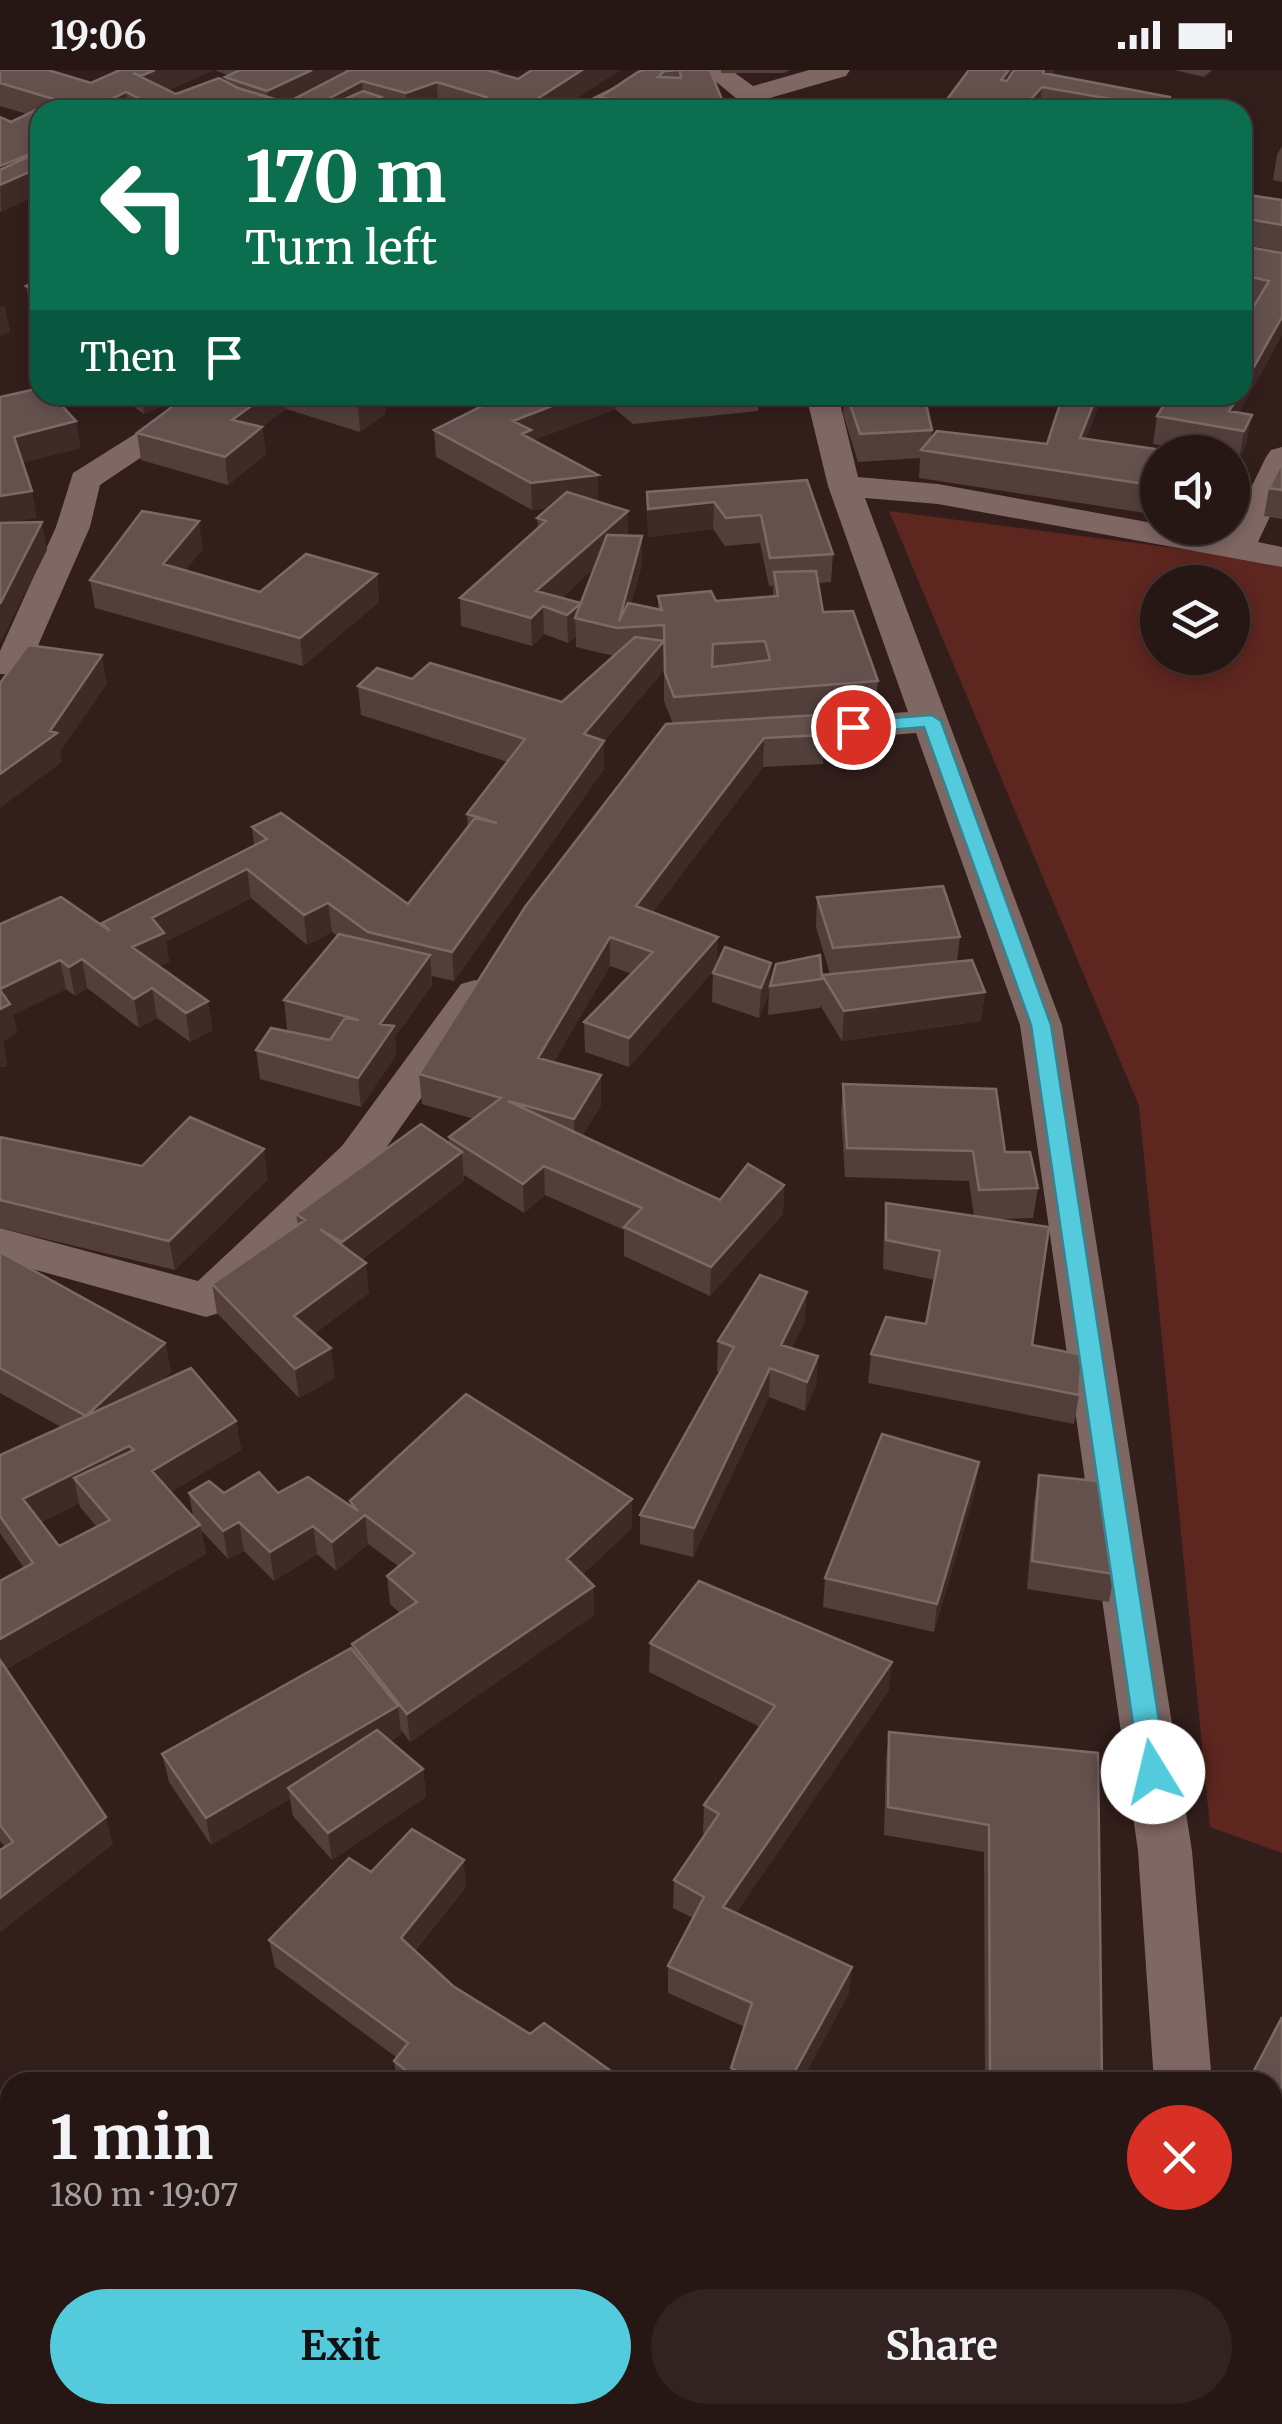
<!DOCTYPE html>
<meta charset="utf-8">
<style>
:root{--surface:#261614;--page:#322322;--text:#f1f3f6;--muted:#a49fa0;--line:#423534;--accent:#54cadd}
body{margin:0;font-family:Merriweather,serif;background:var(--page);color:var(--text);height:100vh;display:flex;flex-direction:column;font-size:38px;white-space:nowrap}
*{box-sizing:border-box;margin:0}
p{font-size:32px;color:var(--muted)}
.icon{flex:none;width:55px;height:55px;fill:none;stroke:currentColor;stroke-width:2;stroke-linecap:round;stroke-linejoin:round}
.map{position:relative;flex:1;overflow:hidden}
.side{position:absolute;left:0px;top:2002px;width:1282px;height:352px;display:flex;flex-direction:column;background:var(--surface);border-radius:30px 30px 0 0;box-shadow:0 5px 15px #0003,0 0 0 2px var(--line)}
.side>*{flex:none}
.guide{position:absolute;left:30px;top:30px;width:1222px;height:305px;border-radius:30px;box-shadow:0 5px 15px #0003,0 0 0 2px var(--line);background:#0b6e4f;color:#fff;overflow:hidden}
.tools{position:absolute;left:1140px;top:365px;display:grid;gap:20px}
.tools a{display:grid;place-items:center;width:110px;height:110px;border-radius:50%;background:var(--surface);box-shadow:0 5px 15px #0003,0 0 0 2px var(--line);font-size:50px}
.pin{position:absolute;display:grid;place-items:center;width:85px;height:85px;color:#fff;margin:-42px;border:5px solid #fff;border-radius:50%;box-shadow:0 2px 10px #0007}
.me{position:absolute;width:110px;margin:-55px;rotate:351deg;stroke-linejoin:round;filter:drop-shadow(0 0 8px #0008)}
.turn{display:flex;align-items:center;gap:35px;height:210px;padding:0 50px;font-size:45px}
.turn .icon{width:130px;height:130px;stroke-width:2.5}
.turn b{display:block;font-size:70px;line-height:85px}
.then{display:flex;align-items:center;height:95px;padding:0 50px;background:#0003;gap:20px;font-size:38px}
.round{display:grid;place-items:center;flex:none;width:105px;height:105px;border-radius:52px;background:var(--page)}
.overview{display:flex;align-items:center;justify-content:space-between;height:170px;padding:0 50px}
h1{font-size:60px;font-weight:700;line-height:75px}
.cta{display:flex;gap:20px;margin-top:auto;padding:20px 50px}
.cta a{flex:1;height:115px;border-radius:60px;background:var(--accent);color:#111;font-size:40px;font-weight:700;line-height:115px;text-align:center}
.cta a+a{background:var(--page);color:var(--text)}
.status{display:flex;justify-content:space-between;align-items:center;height:70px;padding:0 50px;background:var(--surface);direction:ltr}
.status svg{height:28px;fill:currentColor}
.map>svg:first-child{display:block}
.green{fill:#5d261f;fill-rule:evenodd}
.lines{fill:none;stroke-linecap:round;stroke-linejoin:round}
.minor{fill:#7f6763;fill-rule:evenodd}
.wall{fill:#523f3b;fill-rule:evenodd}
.shaded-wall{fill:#3e2a26}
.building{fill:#64514d;stroke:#7b6965;stroke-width:2.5;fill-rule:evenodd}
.route{fill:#54cadd;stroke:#378390;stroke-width:2.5}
</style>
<div class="status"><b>19:06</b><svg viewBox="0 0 49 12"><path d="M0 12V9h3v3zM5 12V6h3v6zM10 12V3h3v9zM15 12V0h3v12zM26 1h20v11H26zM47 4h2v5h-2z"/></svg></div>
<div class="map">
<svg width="1282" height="2354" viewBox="0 0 1282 2354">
<rect width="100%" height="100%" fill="#321e1b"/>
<path class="green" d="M889 441 1282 492V1783L1210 1757 1139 1036ZM1158 512H1232V588H1158Z"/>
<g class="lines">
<path class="minor" d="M648 0H681L609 40H575L579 34Z
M702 0H731L753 16 809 0H850L846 6 763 30 766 40H740L737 29Z
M197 325H234L100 415 90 457 29 596 24 604H0V581L56 457 73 403Z
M806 325H838L858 407 938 414 1158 454V458L1227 467 1266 387 1271 380 1282 377V421L1258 472 1282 477V497L938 434 865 428 1062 955 1192 1781 1212 2012H1154L1138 1781 1020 955 916 663 760 675 747 672 742 664 747 656 760 653 908 642 828 416Z
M475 910 489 914 495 923 372 1098 222 1242 206 1247 0 1190V1158L198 1211 342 1076 461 914Z
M1176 2345H1240V2354H1176Z"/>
</g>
<path class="wall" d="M0 0 91 13 120 0H214L168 20 176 24 225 11V7L228 5 214 0H501L496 3 518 9 620 0 559 40H445L438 37 430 40H40V124L0 142V47L11 52 27 44 0 36Z
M710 0 723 32 731 40H599V28L638 2Z
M721 0H790L784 3H721Z
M969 0H1054V5L1170 27 1169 40H939Z
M1174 0H1212L1204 7Z
M1282 76V112L1273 110 1277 85Z
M1242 124 1282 130V182L1242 174Z
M1242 176 1282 183V265L1239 343 1247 372 1239 389 1232 388V382H1204L1153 374 1157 346 1242 325 1255 235 1242 233Z
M40 210V247L31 242 26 216Z
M118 325H187L144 344Z
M188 325H385L386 343 360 362 286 339 262 357 266 384 228 415 141 390 137 363Z
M458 325H759L758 341 633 354 615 339 534 370 598 431 628 441V466L642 494 631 534 658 540V526L716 531 773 526V516H769L760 473 725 476 713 459 648 467 647 422 807 410 833 484 831 512 818 513 823 542 878 611 875 640 769 648 824 665 823 694 763 697 653 842 718 892 770 914 830 904 816 857 817 827 960 867 957 891 985 922 981 951 842 971 820 935V938L768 945 769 923 759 948 712 932 713 901 629 997 585 982 584 952 632 904 610 896 553 993 601 1035 582 1066 720 1130 784 1115 783 1144 710 1226 624 1186V1160L545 1125 524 1143 464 1105V1111L361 1190 369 1223 314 1264 335 1308 299 1328 217 1243 212 1214 298 1155 296 1144 449 1073V1067L474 1049 422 1034 419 1004 673 654 664 631V597V600L604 671V699L454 911 432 906V915L395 967 396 985 361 1037 260 1009 256 980 323 969 287 960 284 930 337 866 332 862 307 875 251 828 166 872 169 892 159 896 213 960 190 972 157 948 139 958 87 918 75 926 66 919 13 945 17 963 3 971 7 996 0 997V854L103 857 102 853 254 775 252 757 408 834 468 758 467 744 508 692 361 645 358 616 412 609 562 632 614 586 576 577V566L568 573 544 564 532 576 461 556 460 528 538 458 537 448 548 438 532 440 436 387 434 360 486 334ZM594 498 581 533 562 528Z
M844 325H924L932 360 931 368 1047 374 1060 336 1024 333 1025 325H1103L1086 369 1158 382V445L919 408 920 388 858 392 843 344Z
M1282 392V449L1264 446 1269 418Z
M203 479 185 500 260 522 377 504 379 532 303 596 95 538 90 510Z
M843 1014 1005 1082 1038 1118 1033 1148 995 1149 1032 1275 1079 1325 1074 1354 868 1313 871 1284 926 1254 935 1210 883 1199 884 1163 886 1133 974 1146 969 1111 845 1107 841 1043Z
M0 1067 142 1096 268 1109 175 1200 0 1158Z
M0 1182 165 1273 171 1302 159 1313 236 1351 241 1380 171 1422 193 1447 189 1423H278L350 1435V1431L632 1458 582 1505 594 1516V1545L410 1672 401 1660V1664L390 1671 423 1699 426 1727 332 1790 293 1746 290 1729 211 1775 169 1712 162 1684 353 1581 352 1574 400 1543 390 1534 387 1506 398 1496 368 1474 336 1501 317 1484 274 1511 244 1481 228 1489 201 1460 206 1484 6 1599 113 1774 0 1862V1780L5 1777 0 1771V1511L24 1498 0 1463V1385L61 1357 0 1323ZM79 1433 80 1437 97 1457 59 1476 41 1452Z
M805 1251 792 1278 818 1286 816 1315 805 1341 769 1327 693 1487 640 1474V1445L720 1302 717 1301 718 1271Z
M979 1392 975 1421 934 1562 823 1537 825 1508Z
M1039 1405 1114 1504 1109 1532 1027 1519 1034 1433Z
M650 1573 889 1620 736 1843 849 1923 801 2012H730L731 1998 745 1957 668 1923V1896L693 1848 673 1838 674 1810 705 1764 703 1763 704 1735 760 1657 649 1602Z
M889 1662 1098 1683 1102 2012H985L984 1782 884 1765 886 1690Z
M371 1802 466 1817 415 1881 453 1916 530 1964 622 2012H397L394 1991 396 1987 275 1897 269 1870Z
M1282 1947V2065L1272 2060V2012Z"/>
<path class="shaded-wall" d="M155 0H214L145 31 141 6Z
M312 0H345V10L294 29 295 34 281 40H269L267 21Z
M582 0H620L559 40H520Z
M1009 0H1023L999 35 1001 10Z
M1044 0H1054V8L1042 17 1040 40H1021Z
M362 11 364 36 381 27 382 40H316L315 36Z
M437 12 438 37 430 40H407L406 23Z
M126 22 128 40H89Z
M40 80 38 98 40 124 1 142 0 96Z
M5 236 10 262 0 266V237Z
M1282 247V265L1230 359 1229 341 1239 325H1242V318Z
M141 325H186L144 344Z
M266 325H285L286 339 235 377 232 350Z
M371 325H385L386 343 360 362 358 334Z
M580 325H614L615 339 532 371V388L513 351Z
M1097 325H1103L1102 328 1076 395 1080 368Z
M1252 345 1247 372 1239 389 1244 361Z
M76 351 81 378 19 394 14 367Z
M262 357 266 384 228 415 225 387Z
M598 405V433L532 440 531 413Z
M32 421 37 448 0 454V426Z
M714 432 713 459 648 467V439Z
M628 441V468L550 538 543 536 544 564 532 576 531 548 536 521Z
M199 451 203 479 168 522 163 494Z
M42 452 47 480 0 573V534Z
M642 466V494L625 558 619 551Z
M377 504 379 532 303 596 300 568Z
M581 533 575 548 576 566 568 573 567 545Z
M664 571V600L585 693 584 664Z
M102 585 107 614 60 682 62 692 0 738V704L50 661Z
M764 668 763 697 636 865V836Z
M604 671V699L454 911 452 882Z
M247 799 251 828 166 872 169 892 138 907 132 877 152 848Z
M328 833 332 862 307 875 304 845Z
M610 867V896L539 1018 538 988Z
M718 867 717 897 629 997V968Z
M430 885 432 915 395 967 396 985 361 1037 358 1008 380 954Z
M82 889 87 918 75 926 69 897Z
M60 890 66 919 13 945 17 963 3 971 7 996 0 997V919Z
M771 893 769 923 759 948 761 918Z
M152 918 157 948 139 958 134 929Z
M985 922 981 951 842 971 844 941Z
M208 931 213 960 190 972 186 943Z
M601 1005V1035L575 1078 574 1049Z
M264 1079 268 1109 175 1200 169 1171Z
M462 1082 464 1111 346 1201 342 1172Z
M544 1096 545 1125 524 1143 523 1114Z
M784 1115 783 1144 710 1226 711 1197Z
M366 1193 369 1223 298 1276 294 1246Z
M807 1222 805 1251 780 1304 781 1275Z
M165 1273 171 1302 92 1375 86 1346Z
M331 1278 335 1308 299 1328 295 1299Z
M818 1286 816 1315 805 1341 807 1312Z
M770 1298 769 1327 693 1487 694 1458Z
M236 1351 241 1380 158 1430 152 1401Z
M129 1376 136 1405 74 1408 79 1433 30 1457 23 1429Z
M979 1392 975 1421 934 1562 937 1534Z
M632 1429V1458L568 1518 567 1489Z
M365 1445 368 1474 336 1501 332 1472Z
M239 1452 244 1481 228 1489 223 1461Z
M200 1455 206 1484 0 1602V1569Z
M313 1456 317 1484 274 1511 270 1482Z
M594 1516V1545L410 1672 407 1644Z
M892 1592 889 1620 722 1864 723 1837Z
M398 1636 401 1664 295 1726 288 1718 290 1729 211 1775 206 1748Z
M423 1699 426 1727 332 1790 328 1763Z
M106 1747 113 1774 0 1862V1828Z
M464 1790 466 1817 404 1894 401 1868Z
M852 1897 849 1923 801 2012H789Z"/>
<path class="building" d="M0 0H48L91 13 120 0H155L141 6 133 3 176 24 219 8 238 18 304 38 299 40H223L209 35 198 40H140L152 35 126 22 89 40H40V80L0 96V47L11 52 57 30 0 13Z
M240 0H312L267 21 225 7Z
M350 0H487L518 9 532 0H582L520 40H445L455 34 468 38 486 27 437 12 406 23 362 11 315 36 294 29Z
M644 0H710L723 32 730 31 731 40H674L673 33 599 28 638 2ZM680 0 681 8 658 7 664 1Z
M969 0H1009L1001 10 1007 11 1014 0H1044L1043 3 1170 27 1169 39 1042 17 1021 40H939Z
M363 21 381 27 357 40H320Z
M40 81V99L38 98 0 115V100Z
M1242 124 1282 130V155L1242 148Z
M1242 176 1282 183V247L1242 318V256L1269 211 1242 205Z
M40 210V223L26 216Z
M40 318V325H52L76 351 14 367 32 421 0 426V327Z
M188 325H266L232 350 262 357 225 387 137 363Z
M326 325H371L358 334Z
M504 325H580L513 351 531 360 522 364 598 405 531 413 434 360Z
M847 325H924L932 360 860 364Z
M1063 325H1097L1080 368 1176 382H1158V416L921 380 937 361 1047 374Z
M1170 325H1239L1229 341 1252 345 1244 361 1157 346Z
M1282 392V420L1269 418Z
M807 410 833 484 770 488 761 445 726 448 714 432 648 439 647 422Z
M567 422 628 441 536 521 581 533 567 545 543 536 531 548 460 528 546 451 537 448Z
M142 441 199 451 163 494 260 522 306 484 377 504 300 568 90 510Z
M42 452 0 534V453Z
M607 465 642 466 619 551 628 533 662 540 658 526 711 521 716 531 778 526 774 502 816 501 823 542 853 541 878 611 674 627 665 603 664 555 617 558 575 548ZM765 571 770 590 712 597 713 574Z
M635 567 664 571 584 664 604 671 452 882 368 862 328 833 304 845 247 799 152 848 164 863 132 877 208 931 186 943 152 918 134 929 82 889 69 897 60 890 0 919V854L61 827 110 861 102 853 267 769 252 757 281 743 408 834 475 748 497 753 467 744 525 669 358 616 377 598 412 609 430 593 562 632Z
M28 575 102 585 50 661 57 663 0 704V613Z
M818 645 824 665 764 668 636 836 718 867 629 968 584 952 653 882 610 867 538 988 601 1005 574 1049 508 1031 720 1130 748 1094 784 1115 711 1197 624 1157 642 1138 544 1096 523 1114 449 1067 501 1028 419 1004 525 837 666 654Z
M943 816 960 867 833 878 817 827Z
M339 864 430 885 380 954 394 956 358 1008 256 980 271 958 330 970 345 948 359 950 284 930Z
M725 877 771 893 761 918 713 903Z
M820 885 822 909 770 916 776 894Z
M972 890 985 922 844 941 822 905Z
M0 920 10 934 0 939Z
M843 1014 996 1019 1005 1082H1030L1038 1118 979 1120 973 1081 847 1078Z
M190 1047 264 1079 169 1171 0 1130V1067L142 1096Z
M421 1054 462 1082 342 1172 320 1159 366 1193 294 1246 331 1278 295 1299 212 1214 305 1150 296 1144Z
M886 1133 1049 1157 1032 1275 1082 1285 1079 1325 871 1284 886 1247 926 1254 940 1181 886 1170Z
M0 1182 165 1273 86 1346 0 1298Z
M760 1205 807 1222 781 1275 818 1286 807 1312 770 1298 694 1458 640 1445 734 1277 718 1271Z
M191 1298 236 1351 152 1401 200 1455 0 1569V1511L33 1493 0 1446V1385ZM129 1376 134 1380 74 1408 110 1450 59 1476 23 1429Z
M466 1324 632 1429 567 1489 594 1516 407 1644 352 1574 417 1532 387 1506 415 1483 365 1445 332 1472 313 1456 270 1482 239 1452 223 1461 189 1423 209 1411 224 1423 259 1402 278 1423 308 1407 358 1441 350 1431Z
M882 1364 979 1392 937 1534 825 1508Z
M1039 1405 1105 1412 1114 1504 1032 1491Z
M699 1511 892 1592 723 1837 852 1897 789 2012H753L754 2009 731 1998 752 1933 668 1896 704 1827 674 1810 719 1744 704 1735 775 1636 650 1573Z
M351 1578 398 1636 206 1748 162 1684Z
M0 1590 106 1747 0 1828V1780L13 1772 0 1755Z
M377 1660 423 1699 328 1763 288 1718Z
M889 1662 1098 1683 1102 2012H990L989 1755 888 1737Z
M412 1759 464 1790 401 1868 453 1916 530 1964 544 1953 622 2009 619 2012H453L450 2011 449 2012H421L394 1991 408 1973 269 1870 349 1788 371 1802Z
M1282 1947V2034L1272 2030V2012H1248Z
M73 2345H229L239 2354H64Z"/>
<path class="route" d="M932 645 941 651 1051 955 1167 1702 1163 1710 1153 1714 1144 1710 1140 1702 1031 955 924 657 853 663 844 657 853 651Z"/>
</svg>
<div class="tools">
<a><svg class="icon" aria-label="sound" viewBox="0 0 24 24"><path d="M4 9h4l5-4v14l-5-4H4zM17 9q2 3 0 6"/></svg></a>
<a><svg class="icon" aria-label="layers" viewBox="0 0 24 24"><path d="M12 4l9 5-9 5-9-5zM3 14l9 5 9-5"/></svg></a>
</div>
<div class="pin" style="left:853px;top:657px;background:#d93025"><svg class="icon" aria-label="arrive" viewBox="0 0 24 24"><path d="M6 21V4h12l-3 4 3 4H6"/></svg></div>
<svg class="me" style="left:1153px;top:1702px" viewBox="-20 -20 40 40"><circle r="19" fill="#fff"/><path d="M0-13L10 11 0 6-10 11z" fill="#54cadd"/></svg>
<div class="guide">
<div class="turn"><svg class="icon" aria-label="left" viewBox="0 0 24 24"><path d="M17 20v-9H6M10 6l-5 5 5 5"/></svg><div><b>170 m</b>Turn left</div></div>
<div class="then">Then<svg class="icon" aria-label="arrive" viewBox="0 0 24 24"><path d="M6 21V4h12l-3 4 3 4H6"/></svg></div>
</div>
<section class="side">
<div class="overview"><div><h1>1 min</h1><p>180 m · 19:07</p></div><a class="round" style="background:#d93025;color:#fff"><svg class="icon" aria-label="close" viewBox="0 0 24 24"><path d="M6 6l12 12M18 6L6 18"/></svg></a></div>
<div class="cta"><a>Exit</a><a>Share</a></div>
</section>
</div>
